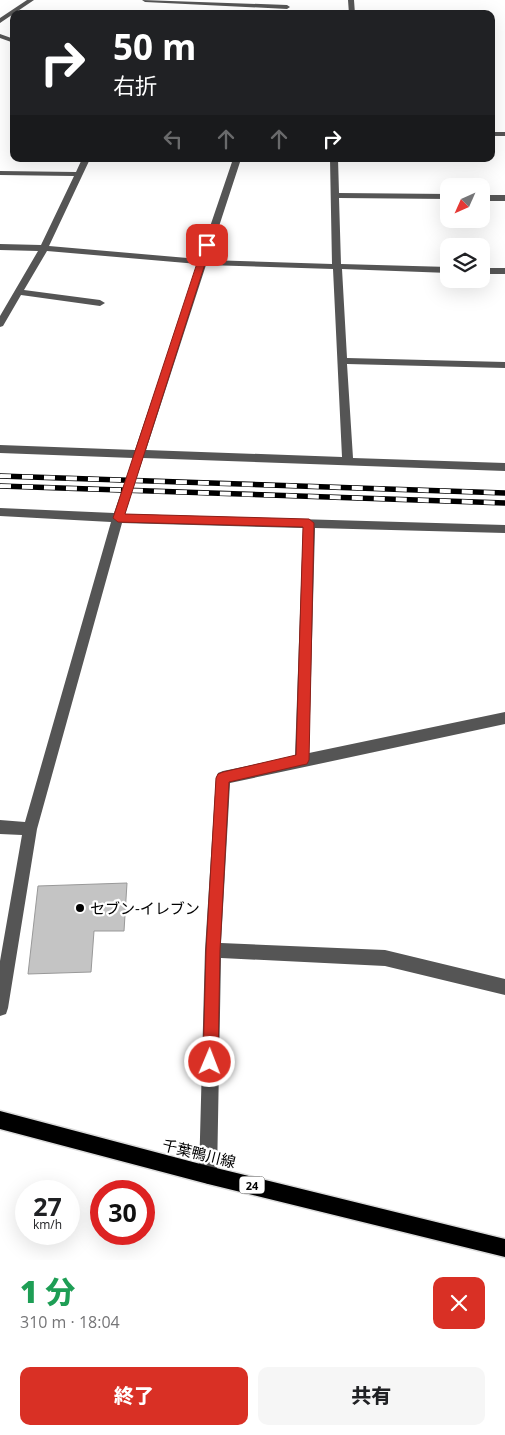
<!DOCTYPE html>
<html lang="ja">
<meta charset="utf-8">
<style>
:root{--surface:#fff;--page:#f6f6f6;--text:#202124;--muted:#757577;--accent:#d93025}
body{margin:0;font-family:"Open Sans","Noto Sans JP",sans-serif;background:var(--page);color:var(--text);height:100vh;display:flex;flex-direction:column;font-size:19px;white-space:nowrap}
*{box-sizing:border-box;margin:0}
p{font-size:16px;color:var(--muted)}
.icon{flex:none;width:28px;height:28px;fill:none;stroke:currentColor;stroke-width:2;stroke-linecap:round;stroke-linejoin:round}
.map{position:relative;height:1260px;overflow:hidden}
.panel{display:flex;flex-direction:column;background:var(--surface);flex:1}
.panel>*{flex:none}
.hud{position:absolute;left:10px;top:10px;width:485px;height:152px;border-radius:10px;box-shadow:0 5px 20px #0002;background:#202124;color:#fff;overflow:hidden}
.needle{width:32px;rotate:225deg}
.controls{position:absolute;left:440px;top:178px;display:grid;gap:10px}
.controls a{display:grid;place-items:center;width:50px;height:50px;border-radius:10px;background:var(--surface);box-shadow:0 5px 20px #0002;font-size:25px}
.speed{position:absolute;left:15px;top:1180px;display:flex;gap:10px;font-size:25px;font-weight:700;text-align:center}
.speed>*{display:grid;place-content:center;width:65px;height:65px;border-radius:50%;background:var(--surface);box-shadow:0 5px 20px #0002;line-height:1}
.speed small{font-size:12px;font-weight:400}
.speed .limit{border:8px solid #d22;background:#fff;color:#111}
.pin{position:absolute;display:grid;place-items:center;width:42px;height:42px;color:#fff;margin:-21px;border-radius:10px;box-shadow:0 2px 8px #0006}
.me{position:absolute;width:55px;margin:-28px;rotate:1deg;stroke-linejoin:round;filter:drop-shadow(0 0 4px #0008)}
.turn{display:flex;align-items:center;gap:18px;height:105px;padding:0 20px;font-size:22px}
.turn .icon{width:65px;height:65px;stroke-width:2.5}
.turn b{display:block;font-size:35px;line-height:42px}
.lanes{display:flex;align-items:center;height:48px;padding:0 20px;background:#0003;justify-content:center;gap:25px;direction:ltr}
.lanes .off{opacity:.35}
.round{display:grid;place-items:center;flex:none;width:52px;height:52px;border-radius:10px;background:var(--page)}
.overview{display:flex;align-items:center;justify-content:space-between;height:85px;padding:0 20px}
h1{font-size:30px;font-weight:800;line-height:38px;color:#1e9e55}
.cta{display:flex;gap:10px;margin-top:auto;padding:10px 20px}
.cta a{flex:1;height:58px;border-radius:10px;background:var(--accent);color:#fff;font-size:20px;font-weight:800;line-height:58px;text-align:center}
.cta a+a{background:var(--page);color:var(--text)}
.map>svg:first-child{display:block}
.building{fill:#c4c4c4;stroke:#999}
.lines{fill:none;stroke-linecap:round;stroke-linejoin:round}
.major-casing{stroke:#dbdbdb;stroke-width:3}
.minor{fill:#555;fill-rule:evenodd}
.major{fill:#000;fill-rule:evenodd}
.rail-casing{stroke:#000;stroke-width:5.5}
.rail{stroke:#fff;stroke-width:4;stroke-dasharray:11;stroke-linecap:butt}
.route{fill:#d93025;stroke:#8d1f18}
.poi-dot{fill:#000;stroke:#fff;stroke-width:2}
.labels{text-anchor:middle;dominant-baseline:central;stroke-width:4.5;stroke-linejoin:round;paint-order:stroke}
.shield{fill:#fff;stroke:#4c4c4c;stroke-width:1}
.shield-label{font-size:11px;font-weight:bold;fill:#000}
.near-poi-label{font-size:15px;fill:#000;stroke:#fff;text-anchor:start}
.near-street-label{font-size:15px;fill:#000;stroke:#fff}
</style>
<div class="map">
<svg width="505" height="1260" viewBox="0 0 505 1260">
<rect width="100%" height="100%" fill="#fff"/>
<path class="building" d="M127 883 124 931H94L91 972 28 974 38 886Z"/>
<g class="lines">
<g class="major-casing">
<path id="major" d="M0 1111 208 1166 505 1239V1257L208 1184 0 1129Z"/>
</g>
<path class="minor" d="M27 0H34L0 23V18Z
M142 0 287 5 290 7 287 9 145 2Z
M348 0H354L355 14H349Z
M0 34 14 39V43L0 38Z
M491 132H505V136H491Z
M82 159H90L49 246 199 259 233 159H241L208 260 332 264 330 159H338L339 193 449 194V199L339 198 341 264 449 267V273L342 269 347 358 505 362V368L347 364 353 458 505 463V471L143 458 125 514 505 525V533L315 528 309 753 505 712V724L230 783 221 943 385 950 505 979V995L385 966 221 958 217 1175 214 1181 208 1184 202 1181 199 1175 205 950 216 778 218 773 223 771 295 756 303 528 122 523 37 829 8 1008 6 1014 0 1016V961L22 835 0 834V820L25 822 111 522 0 516V508L114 513 133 458 0 453V445L135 450 198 264 47 251 24 290 100 300 105 303 100 306 21 295 3 326 0 327V316L38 251 0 250V244L41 245 74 176 0 175V171L76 172ZM206 265 333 269 342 457 146 450Z
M481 195H505V201H481Z
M481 268H505V274H481Z"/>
<use href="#major" class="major"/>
<g class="rail-casing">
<path id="rail" d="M0 476 505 493
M0 486 505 503"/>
</g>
<use href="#rail" class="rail"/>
</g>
<path class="route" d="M207 242 211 245 125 514 309 519 314 523 309 760 307 764 302 765 229 782 220 950 218 1062 216 1068 210 1070 205 1068 203 1062 206 950 216 778 218 774 223 772 296 755 303 527 118 522 113 518 203 245Z"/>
<circle class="poi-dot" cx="80" cy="908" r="5"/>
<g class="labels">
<rect class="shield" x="239.5" y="1176.5" width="25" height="17" rx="4"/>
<g class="shield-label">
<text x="252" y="1185">24</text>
</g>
<g class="near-poi-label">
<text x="90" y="908">セブン-イレブン</text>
</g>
<g class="near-street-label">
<text transform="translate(199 1153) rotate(14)">千葉鴨川線</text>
</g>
</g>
</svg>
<div class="controls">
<a><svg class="needle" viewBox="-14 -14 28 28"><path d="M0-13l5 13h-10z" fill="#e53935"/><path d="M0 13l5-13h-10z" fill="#757577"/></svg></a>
<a><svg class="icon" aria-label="layers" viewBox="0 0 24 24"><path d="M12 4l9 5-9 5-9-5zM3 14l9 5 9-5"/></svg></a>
</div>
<div class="speed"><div>27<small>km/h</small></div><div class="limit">30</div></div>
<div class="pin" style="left:207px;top:245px;background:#d93025"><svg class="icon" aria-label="arrive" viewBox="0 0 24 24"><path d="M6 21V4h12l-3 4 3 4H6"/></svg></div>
<svg class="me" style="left:210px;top:1062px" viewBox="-20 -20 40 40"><circle r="17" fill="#d93025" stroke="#fff" stroke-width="3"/><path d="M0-11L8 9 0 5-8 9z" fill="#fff"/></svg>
<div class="hud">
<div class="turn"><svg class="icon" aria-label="right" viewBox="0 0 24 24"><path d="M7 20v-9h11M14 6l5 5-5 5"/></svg><div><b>50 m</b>右折</div></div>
<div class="lanes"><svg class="icon off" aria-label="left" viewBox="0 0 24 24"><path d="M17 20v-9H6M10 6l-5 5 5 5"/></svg><svg class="icon off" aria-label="ahead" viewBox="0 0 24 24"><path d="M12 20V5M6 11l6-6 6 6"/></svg><svg class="icon off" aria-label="ahead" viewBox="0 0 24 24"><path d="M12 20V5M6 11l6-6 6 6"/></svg><svg class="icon" aria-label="right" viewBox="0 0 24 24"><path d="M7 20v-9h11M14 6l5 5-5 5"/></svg></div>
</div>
</div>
<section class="panel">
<div class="overview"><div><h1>1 分</h1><p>310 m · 18:04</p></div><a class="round" style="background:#d93025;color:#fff"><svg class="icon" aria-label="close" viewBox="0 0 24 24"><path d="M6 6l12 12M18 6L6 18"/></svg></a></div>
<div class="cta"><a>終了</a><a>共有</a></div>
</section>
